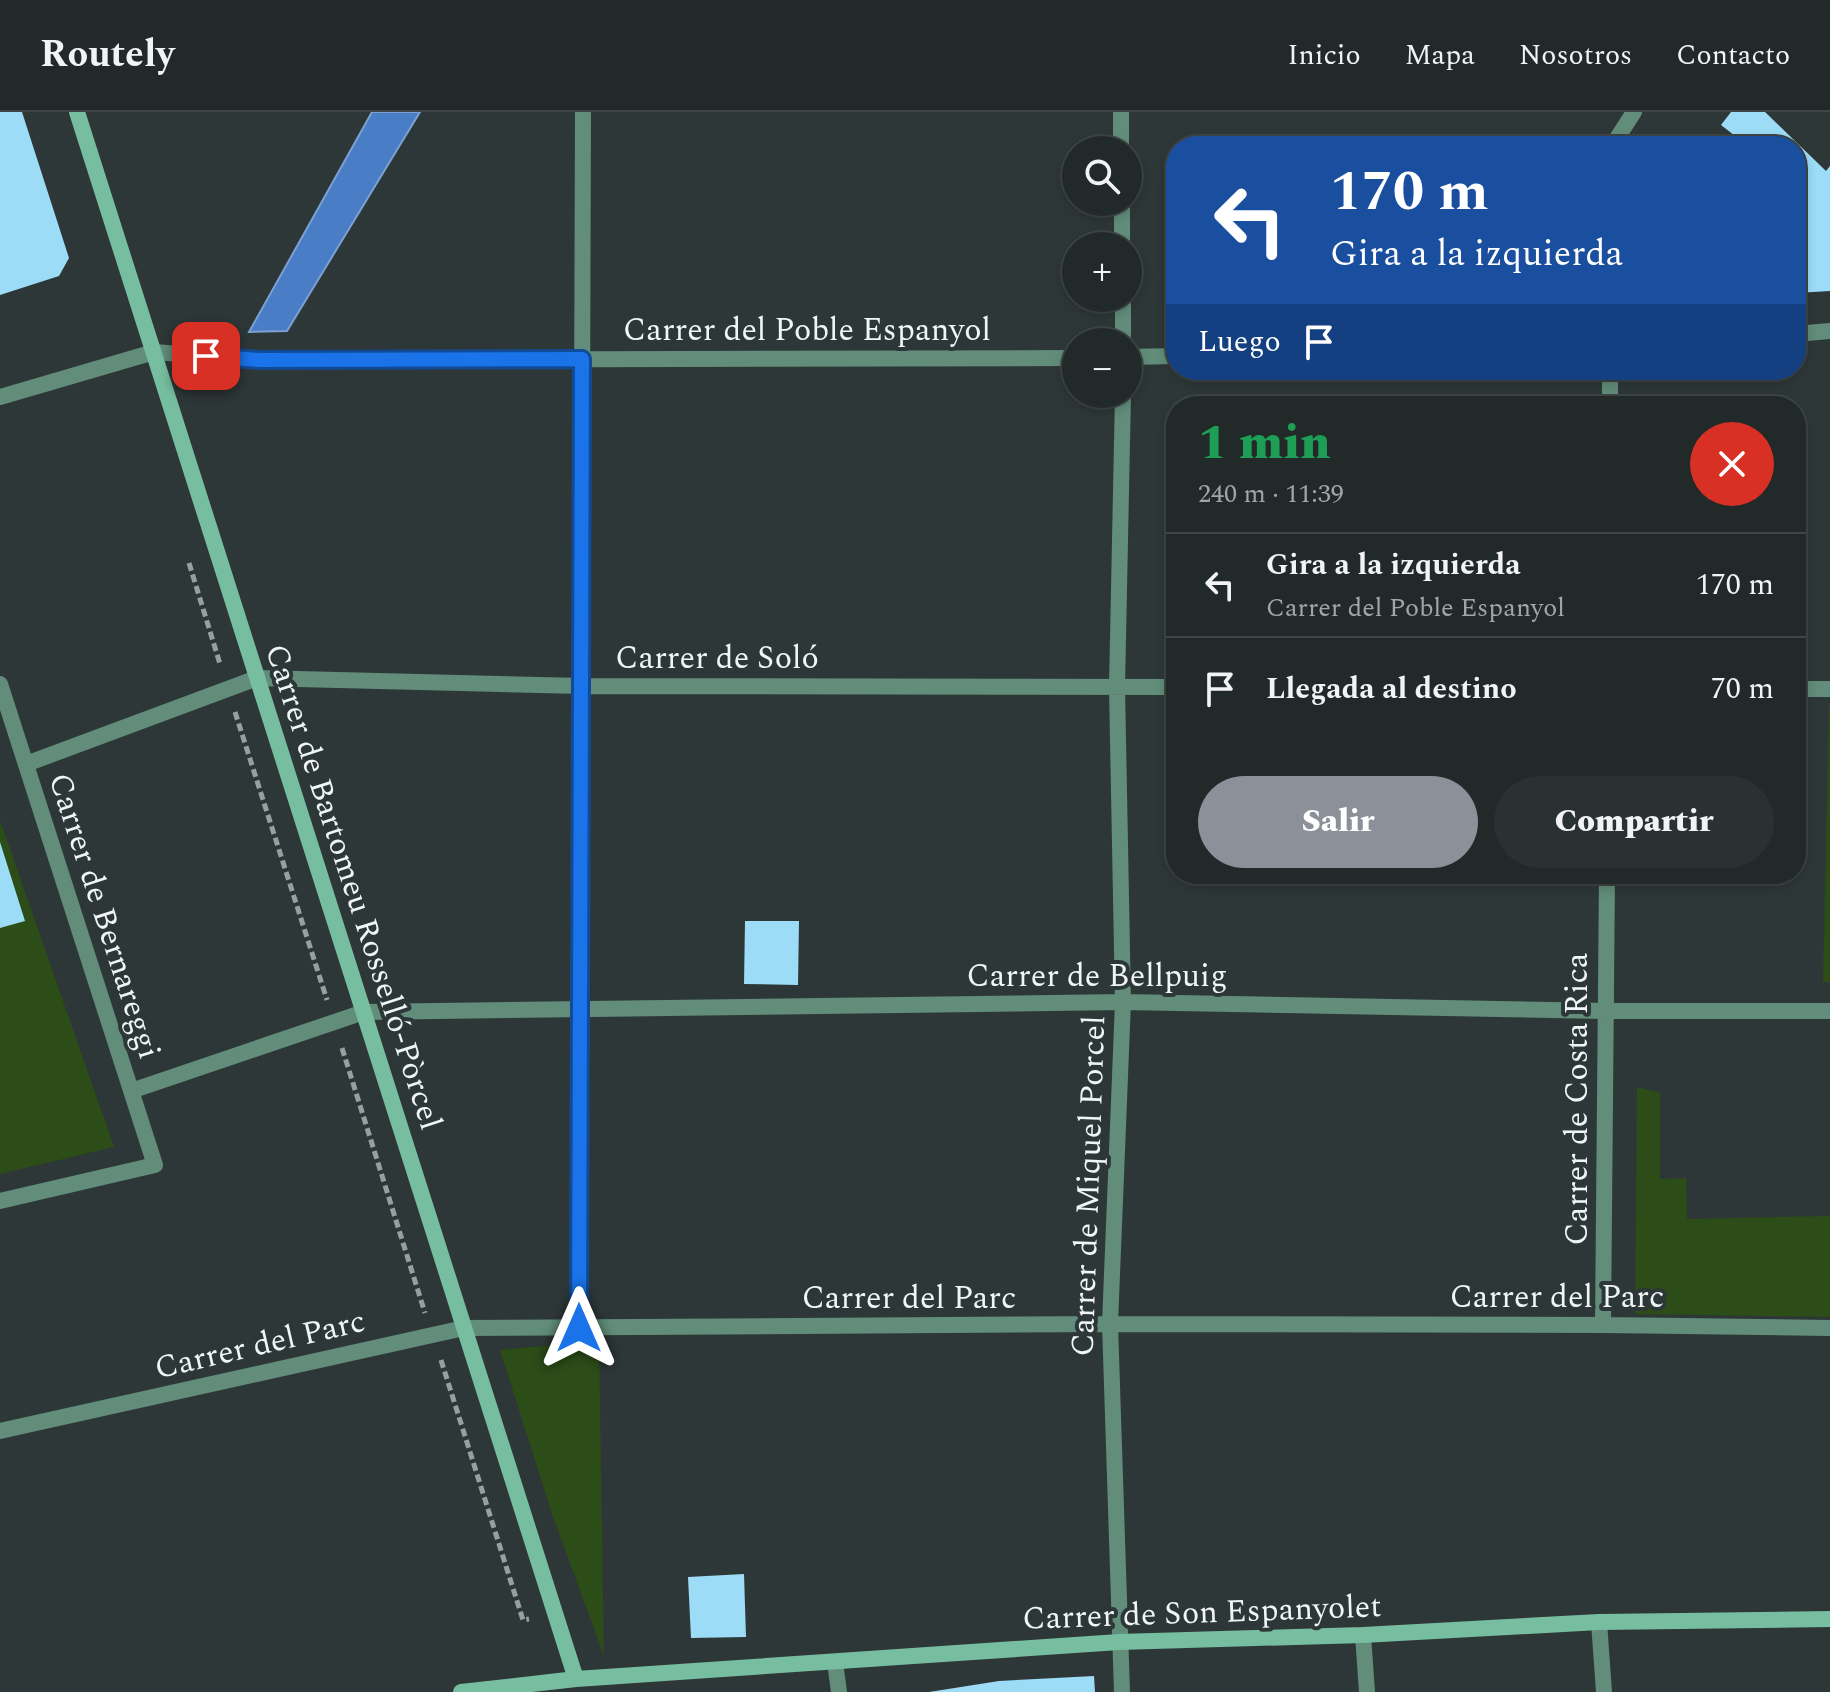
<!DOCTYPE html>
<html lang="es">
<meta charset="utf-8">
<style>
:root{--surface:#222929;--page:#2a3131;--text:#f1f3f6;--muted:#a2a6a8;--line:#3f4546;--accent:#8c9099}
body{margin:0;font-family:Spectral,serif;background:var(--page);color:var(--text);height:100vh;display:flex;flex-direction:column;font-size:30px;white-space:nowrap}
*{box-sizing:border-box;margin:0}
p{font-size:26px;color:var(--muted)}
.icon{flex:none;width:44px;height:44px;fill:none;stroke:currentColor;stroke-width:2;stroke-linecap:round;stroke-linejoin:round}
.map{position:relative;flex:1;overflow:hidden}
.side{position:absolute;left:1166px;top:284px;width:640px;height:488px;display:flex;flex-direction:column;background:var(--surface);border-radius:32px;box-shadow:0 4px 12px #0003,0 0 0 2px var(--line)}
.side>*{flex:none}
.guide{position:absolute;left:1166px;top:24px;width:640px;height:244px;border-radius:32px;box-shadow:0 4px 12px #0003,0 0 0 2px var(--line);background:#1a4fa0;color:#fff;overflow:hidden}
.buttons{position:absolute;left:1062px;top:24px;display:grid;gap:16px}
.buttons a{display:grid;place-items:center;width:80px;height:80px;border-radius:50%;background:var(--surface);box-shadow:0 4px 12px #0003,0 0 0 2px var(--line);font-size:40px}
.pin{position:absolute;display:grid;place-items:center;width:68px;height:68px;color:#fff;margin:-34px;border-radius:16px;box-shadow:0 4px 12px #0006}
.me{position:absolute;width:88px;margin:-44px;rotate:0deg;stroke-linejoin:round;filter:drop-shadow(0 0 6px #0008)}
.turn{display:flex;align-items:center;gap:28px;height:168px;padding:0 32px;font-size:36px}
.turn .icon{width:104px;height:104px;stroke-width:2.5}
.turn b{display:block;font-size:56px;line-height:68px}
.then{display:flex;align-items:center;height:76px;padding:0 32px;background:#0003;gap:16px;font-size:30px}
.round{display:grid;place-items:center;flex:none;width:84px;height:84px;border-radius:42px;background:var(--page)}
.headline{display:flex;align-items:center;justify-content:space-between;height:136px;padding:0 32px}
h1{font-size:48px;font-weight:800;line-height:60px;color:#1e9e55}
.primary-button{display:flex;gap:16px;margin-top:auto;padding:16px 32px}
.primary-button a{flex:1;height:92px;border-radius:48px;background:var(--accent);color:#fff;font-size:32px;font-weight:800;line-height:92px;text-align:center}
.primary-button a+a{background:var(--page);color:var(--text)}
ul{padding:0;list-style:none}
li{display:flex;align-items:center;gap:24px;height:104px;padding:0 32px;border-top:2px solid var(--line)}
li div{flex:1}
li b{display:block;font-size:30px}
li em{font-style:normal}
header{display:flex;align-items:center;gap:48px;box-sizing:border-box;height:112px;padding:0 40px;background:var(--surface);border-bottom:2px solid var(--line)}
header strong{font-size:38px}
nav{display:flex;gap:44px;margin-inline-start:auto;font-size:28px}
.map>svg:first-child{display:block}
.green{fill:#2c4c18}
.water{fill:#497dc5;stroke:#7ba1d3;stroke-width:2}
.building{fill:#9cdcf7}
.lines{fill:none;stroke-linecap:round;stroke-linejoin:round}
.path{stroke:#989f9f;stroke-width:5;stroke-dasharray:8 4;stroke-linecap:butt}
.street{stroke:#618d7a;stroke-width:16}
.secondary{stroke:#77bea0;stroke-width:16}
.route-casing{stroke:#114b97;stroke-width:20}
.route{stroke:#1a73e8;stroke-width:14}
.labels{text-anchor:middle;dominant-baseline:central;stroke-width:8;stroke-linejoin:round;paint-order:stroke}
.street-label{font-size:32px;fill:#f0f5f5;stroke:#2e3737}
</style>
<header>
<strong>Routely</strong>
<nav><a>Inicio</a><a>Mapa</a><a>Nosotros</a><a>Contacto</a></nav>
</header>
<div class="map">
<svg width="1830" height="1580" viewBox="0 0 1830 1580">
<rect width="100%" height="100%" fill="#2e3737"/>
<path class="green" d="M1829 594H1830V870H1823Z
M0 708 114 1035 0 1062Z
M1637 975 1660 981V1067L1686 1066 1687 1107 1830 1104V1205L1635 1202Z
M599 1229 604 1544 552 1402 500 1238Z"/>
<path class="water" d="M372 0H420L287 219 249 220Z"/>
<path class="building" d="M0 0H22L69 146 59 164 0 183Z
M1731 0H1765L1826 59 1830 54V179L1796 181V34H1748L1721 13Z
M0 730 25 809 0 816Z
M745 809H799L798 873 744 872Z
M744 1462 746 1525 691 1526 688 1465Z
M1094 1564 1095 1580H929L999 1569Z"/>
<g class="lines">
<path class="path" d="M189 451 220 552
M235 600 327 888
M342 936 425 1201
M441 1248 523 1508 529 1507"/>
<path class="street" d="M1121 0V38
M1612 34 1634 0
M1122 90V134
M1123 186V230
M1796 222 1830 219
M1128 245 1176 244
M0 285 154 240 259 248 1076 246
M1610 294V258
M0 572 155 1053 0 1089
M1796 577H1830
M26 652 257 566 581 574 1176 575
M131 979 364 900 1123 890 1606 899H1830
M1603 1213 1607 762
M579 1216 583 0
M0 1319 464 1216 1110 1212 1603 1213 1830 1216
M1599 1510 1604 1580
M1363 1523 1367 1580
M835 1550 839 1580
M1122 1580 1110 1212 1123 890 1117 575 1123 282"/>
<path class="secondary" d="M77 0 576 1567
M461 1580 576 1567 1119 1530 1363 1523 1599 1510 1830 1507"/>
</g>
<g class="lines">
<g class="route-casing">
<path id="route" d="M206 244 259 248 582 247 579 1216"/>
</g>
<use href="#route" class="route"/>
</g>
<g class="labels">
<g class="street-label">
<text x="807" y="218">Carrer del Poble Espanyol</text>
<text x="717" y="546">Carrer de Soló</text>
<text transform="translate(353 775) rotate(72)">Carrer de Bartomeu Rosselló-Pòrcel</text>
<text transform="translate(104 804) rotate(72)">Carrer de Bernareggi</text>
<text x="1097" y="864">Carrer de Bellpuig</text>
<text transform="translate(1577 987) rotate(-90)">Carrer de Costa Rica</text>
<text transform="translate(1089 1074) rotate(-88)">Carrer de Miquel Porcel</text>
<text x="1557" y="1185">Carrer del Parc</text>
<text x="909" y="1186">Carrer del Parc</text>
<text transform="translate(260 1233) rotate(-13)">Carrer del Parc</text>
<text transform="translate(1202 1501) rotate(-2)">Carrer de Son Espanyolet</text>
</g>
</g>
</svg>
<div class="buttons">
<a><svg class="icon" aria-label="search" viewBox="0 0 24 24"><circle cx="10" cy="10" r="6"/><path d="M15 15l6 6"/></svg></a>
<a>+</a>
<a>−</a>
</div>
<div class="pin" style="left:206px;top:244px;background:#d93025"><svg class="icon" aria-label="arrive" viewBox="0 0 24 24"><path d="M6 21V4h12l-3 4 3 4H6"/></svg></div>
<svg class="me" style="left:579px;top:1216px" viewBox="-20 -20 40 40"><path d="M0-17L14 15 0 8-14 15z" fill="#1a73e8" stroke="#fff" stroke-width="4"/></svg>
<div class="guide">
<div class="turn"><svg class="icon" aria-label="left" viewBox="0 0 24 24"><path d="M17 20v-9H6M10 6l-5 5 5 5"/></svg><div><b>170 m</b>Gira a la izquierda</div></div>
<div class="then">Luego<svg class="icon" aria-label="arrive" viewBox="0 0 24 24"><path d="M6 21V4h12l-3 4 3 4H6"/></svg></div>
</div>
<section class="side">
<div class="headline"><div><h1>1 min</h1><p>240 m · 11:39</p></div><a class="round" style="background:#d93025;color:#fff"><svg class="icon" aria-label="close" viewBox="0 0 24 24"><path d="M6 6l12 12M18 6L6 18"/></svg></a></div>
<ul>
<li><svg class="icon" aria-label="left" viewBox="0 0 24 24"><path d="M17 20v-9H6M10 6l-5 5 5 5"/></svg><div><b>Gira a la izquierda</b><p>Carrer del Poble Espanyol</p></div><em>170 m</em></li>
<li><svg class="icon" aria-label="arrive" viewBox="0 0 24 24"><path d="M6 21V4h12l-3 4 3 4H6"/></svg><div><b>Llegada al destino</b></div><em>70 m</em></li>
</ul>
<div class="primary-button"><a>Salir</a><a>Compartir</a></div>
</section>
</div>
